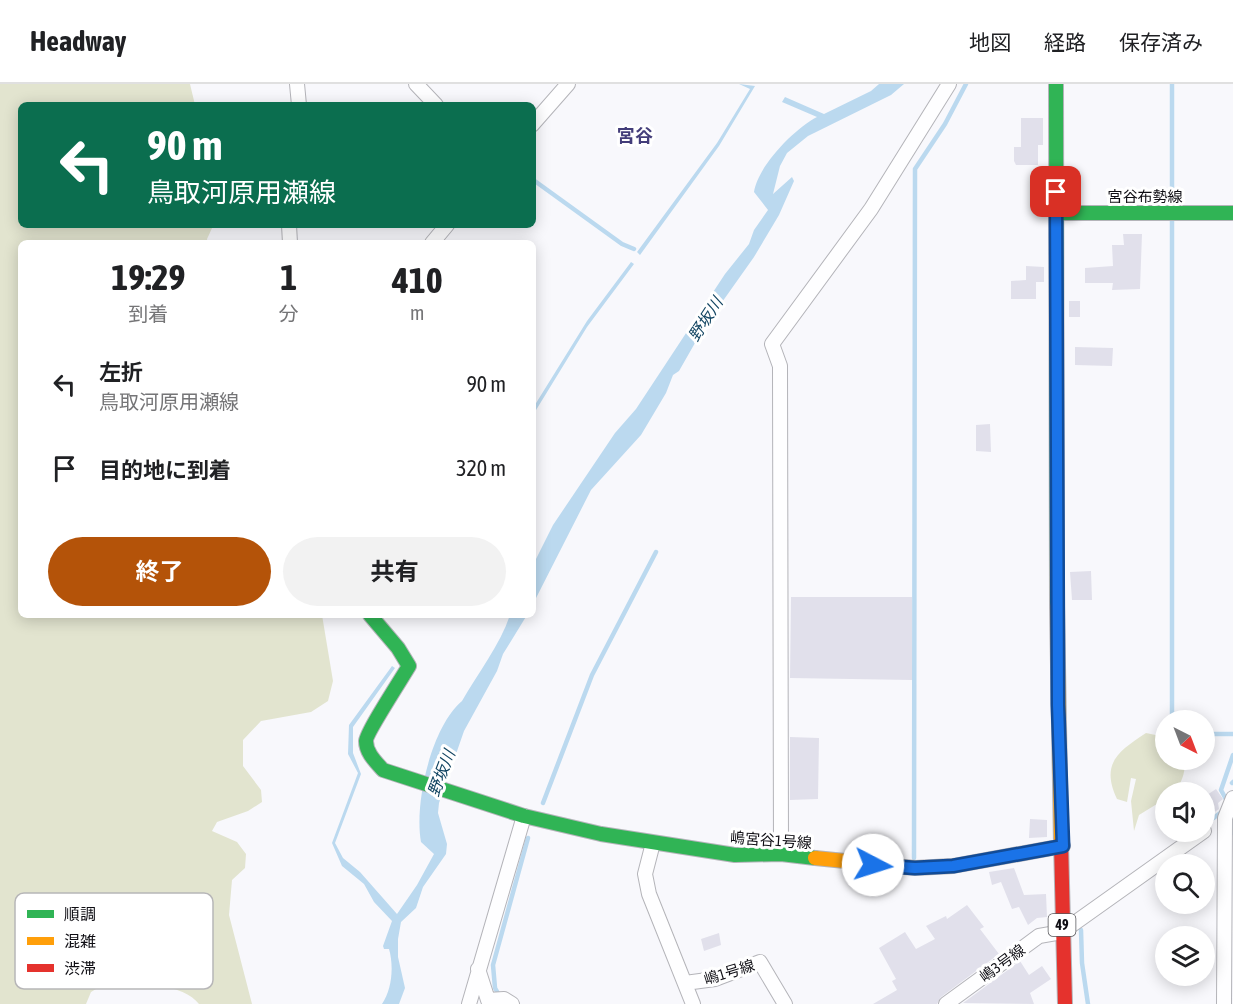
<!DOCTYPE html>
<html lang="ja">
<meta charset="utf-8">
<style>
:root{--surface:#fff;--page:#f2f2f2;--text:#202124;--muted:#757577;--line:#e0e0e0;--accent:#b45309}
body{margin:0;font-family:"Asap Condensed","Noto Sans JP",sans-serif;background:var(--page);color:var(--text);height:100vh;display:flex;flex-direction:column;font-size:22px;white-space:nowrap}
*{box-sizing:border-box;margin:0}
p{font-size:20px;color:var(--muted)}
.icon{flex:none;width:33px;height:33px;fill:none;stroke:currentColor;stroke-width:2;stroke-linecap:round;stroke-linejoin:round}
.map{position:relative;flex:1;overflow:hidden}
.sheet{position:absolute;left:18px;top:156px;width:518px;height:378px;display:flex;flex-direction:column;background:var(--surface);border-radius:9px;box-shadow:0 3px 15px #0003}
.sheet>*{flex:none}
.hud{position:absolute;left:18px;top:18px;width:518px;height:126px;border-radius:9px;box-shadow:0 3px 15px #0003;background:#0b6e4f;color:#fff;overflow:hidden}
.needle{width:39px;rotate:138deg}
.controls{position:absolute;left:1155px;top:626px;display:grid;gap:12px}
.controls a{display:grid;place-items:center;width:60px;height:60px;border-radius:50%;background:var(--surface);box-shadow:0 3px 15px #0003;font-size:30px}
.pin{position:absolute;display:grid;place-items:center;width:51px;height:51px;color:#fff;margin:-26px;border-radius:12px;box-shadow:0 3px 9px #0006}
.me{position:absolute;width:66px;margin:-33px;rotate:95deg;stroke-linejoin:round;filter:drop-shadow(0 0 4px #0008)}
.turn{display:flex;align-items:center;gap:21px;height:126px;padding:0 30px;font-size:27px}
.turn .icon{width:78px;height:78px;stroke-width:2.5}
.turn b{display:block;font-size:42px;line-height:51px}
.eta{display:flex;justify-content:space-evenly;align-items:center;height:102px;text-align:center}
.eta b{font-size:36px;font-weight:700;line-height:42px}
.action{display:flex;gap:12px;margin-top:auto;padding:12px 30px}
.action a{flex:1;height:69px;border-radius:36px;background:var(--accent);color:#fff;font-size:24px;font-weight:700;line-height:69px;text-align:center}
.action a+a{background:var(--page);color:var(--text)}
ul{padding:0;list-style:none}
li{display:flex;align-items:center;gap:18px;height:84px;padding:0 30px}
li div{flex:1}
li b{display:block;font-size:22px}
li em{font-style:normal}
header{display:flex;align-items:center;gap:36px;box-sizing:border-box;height:84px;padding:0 30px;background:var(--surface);border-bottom:2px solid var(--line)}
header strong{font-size:28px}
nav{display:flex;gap:33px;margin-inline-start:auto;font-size:21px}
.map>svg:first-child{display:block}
.green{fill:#e2e4cf}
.water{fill:#bbd9ef}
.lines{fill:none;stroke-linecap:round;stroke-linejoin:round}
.stream{stroke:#bbd9ef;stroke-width:4.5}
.building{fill:#e1e0eb}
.street-casing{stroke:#b4b4b9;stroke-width:16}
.fast-casing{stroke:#b4b4b9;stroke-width:16}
.slow-casing{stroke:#b4b4b9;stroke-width:16}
.jam-casing{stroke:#b4b4b9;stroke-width:16}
.street{stroke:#fefeff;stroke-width:14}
.fast{stroke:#30b455;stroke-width:14}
.slow{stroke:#ff9f0a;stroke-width:14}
.jam{stroke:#e5322d;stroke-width:14}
.route-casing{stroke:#114b97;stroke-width:15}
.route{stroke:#1a73e8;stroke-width:10}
.labels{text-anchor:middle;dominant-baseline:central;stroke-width:6;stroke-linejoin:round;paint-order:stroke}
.shield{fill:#fff;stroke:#56565a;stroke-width:1.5}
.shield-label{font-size:14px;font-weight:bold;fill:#0e0d13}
.street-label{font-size:15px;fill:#0e0d13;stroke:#fff}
.water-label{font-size:16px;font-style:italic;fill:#124562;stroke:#fff}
.quarter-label{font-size:18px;font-weight:bold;fill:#433d7a;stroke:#fff}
.key{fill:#fff;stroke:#b7b6b8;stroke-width:1.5}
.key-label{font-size:16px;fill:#0e0d13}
</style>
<header>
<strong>Headway</strong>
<nav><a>地図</a><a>経路</a><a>保存済み</a></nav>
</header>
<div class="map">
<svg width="1233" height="920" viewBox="0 0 1233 920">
<rect width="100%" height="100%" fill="#f8f8fc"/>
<path class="green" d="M0 0H190L195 21H21V141H218L213 142 207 155 208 159H21V531H322L333 597 328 617 311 628 261 637 243 656V682L261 706 262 718 248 727 217 738 212 747 237 758 246 770 245 784 232 796 229 831 252 920H199C184 900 137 898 114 894L91 908 86 920H0Z
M1146 649 1165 653 1166 675H1185C1185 688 1183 699 1173 708H1166L1165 715 1139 731 1134 747 1131 717 1136 695 1131 694 1127 718 1117 715C1100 679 1119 667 1146 649Z"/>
<path class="water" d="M739 0 755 2 719 62 640 171 637 168 717 59 750 5Z
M879 0H904L891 11 808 52 787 69 780 82 773 110 792 93 794 97 779 131 754 173 703 245 679 287 673 291 666 309 641 351 591 406 533 520V481L553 441 615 349 636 325 725 190 749 160 754 146 768 126 754 108C758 82 794 45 817 33L782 18 785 13 824 30 871 7Z
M631 178 634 180 587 243 533 331V324L587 237Z
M510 531H527L503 570 497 587 464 647 439 719 438 729 447 760 446 770 423 803 416 824 401 838 398 855V873L405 904 399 920H382C392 906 394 882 389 865H384L383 862 392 837 374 818 364 800 342 782 332 759 358 689 348 670 349 641 392 582 395 584 353 643V669L361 690 335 759 343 774 360 788 397 830 417 801 434 770 421 758C414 720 431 643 462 617 478 589 500 561 510 531Z"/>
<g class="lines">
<path class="stream" d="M532 95 622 160 634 165
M1172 120V0
M1172 636V137
M1204 650H1233
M1232 699 1233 698
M1227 717 1221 706 1233 671
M543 719 592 591 656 468
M1231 737 1233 749
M1204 741 1223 727
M914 774 915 85 945 40 966 0
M1081 846 1082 879 1088 920
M499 911 495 904 493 881 528 754"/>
</g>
<path class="building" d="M1021 34H1043V61H1038V81H1016L1014 77V63H1021Z
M1123 150H1142L1140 205 1112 206 1113 199H1085V184L1113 182 1112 161H1124Z
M1026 182 1044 183V198H1036V215H1011V197L1026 196Z
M1069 217H1080V233H1069Z
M1075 263 1113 264 1112 282 1075 281Z
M990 340 991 368 976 367V341Z
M1091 487 1092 516H1072L1070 488Z
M791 513H912V596L790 594Z
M790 653 819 654 818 715 790 716Z
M1216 705 1223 715 1218 719 1219 725 1204 735V713Z
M1030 735 1047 736V753L1029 754Z
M1014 784 1024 811 1046 810 1047 833 1037 834 1028 841 1019 823 1012 825 1001 798 992 801 989 788Z
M967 821 984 843 980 845 999 870 941 913 937 920H873L897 906 892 897 896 895 879 864 905 848 916 865 935 855 926 842 946 832 947 835Z
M719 849 721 861 704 867 701 855Z
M1020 877 1029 891 1042 882 1051 895 1030 909 1034 920 963 919Z"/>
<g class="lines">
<g class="street-casing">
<path id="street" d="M297 0 299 21
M416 0 436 21
M532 41 568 0
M289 141 290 159
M432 159 447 141
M653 759 645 790 649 810 693 920
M781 770 780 282 772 260 871 125 949 0
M478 885 488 916 504 915 512 920
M685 899 715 895 760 878 785 920
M469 920 524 732
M946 920 1039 852 1062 848 1204 747
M1224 920 1225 734 1233 714"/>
</g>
<g class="fast-casing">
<path id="fast" d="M1056 0 1057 522
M1056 129H1233
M370 531 398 564 409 582C402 594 366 649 366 657 366 669 376 678 383 686L524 732 601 750 735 771 781 770 815 774"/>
</g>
<g class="slow-casing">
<path id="slow" d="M1057 522 1061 759
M815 774 915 784 953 782 1063 762"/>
</g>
<g class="jam-casing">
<path id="jam" d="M1061 759 1065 920"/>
</g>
<use href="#street" class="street"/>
<use href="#fast" class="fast"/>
<use href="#slow" class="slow"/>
<use href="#jam" class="jam"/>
</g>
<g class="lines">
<g class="route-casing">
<path id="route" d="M873 781 915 784 953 782 1063 762 1058 621 1056 108"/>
</g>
<use href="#route" class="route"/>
</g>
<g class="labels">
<rect class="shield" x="1048.5" y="830" width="27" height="22" rx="4.5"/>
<g class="shield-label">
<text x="1062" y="841">49</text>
</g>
<g class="street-label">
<text x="1145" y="112">宮谷布勢線</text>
<text transform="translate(771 756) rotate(4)">嶋宮谷1号線</text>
<text transform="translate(1002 879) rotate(-36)">嶋3号線</text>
<text transform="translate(729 888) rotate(-17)">嶋1号線</text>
</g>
<g class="water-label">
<text transform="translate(705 235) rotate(-57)">野坂川</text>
<text transform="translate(441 689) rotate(-69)">野坂川</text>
</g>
<g class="quarter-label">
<text x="635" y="51">宮谷</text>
</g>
</g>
<rect x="15" y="809" width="198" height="96" rx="9" class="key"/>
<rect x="27" y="826" width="27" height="8" fill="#30b455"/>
<rect x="27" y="853" width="27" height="8" fill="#ff9f0a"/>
<rect x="27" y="880" width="27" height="8" fill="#e5322d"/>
<g class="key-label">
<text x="64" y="836">順調</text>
<text x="64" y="863">混雑</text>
<text x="64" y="890">渋滞</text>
</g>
</svg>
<div class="controls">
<a><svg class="needle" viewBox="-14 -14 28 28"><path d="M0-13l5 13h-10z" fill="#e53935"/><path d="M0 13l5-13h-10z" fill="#757577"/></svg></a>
<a><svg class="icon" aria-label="sound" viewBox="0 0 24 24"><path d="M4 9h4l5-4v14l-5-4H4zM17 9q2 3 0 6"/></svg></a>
<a><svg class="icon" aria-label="search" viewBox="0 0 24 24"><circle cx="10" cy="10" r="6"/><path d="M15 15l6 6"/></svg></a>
<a><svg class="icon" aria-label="layers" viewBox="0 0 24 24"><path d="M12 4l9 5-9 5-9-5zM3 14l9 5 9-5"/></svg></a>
</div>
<div class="pin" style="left:1056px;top:108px;background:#d93025"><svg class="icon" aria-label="arrive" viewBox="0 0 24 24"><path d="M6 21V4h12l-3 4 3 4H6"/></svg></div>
<svg class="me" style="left:873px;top:781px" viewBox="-20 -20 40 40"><circle r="19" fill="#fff"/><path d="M0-13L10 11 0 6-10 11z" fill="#1a73e8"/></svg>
<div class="hud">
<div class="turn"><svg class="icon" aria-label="left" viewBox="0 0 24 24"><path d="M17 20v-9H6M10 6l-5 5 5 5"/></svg><div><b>90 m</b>鳥取河原用瀬線</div></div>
</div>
<section class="sheet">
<div class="eta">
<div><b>19:29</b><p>到着</p></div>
<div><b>1</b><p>分</p></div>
<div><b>410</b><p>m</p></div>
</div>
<ul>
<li><svg class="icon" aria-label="left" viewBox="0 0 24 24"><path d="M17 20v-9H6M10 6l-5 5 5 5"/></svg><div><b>左折</b><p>鳥取河原用瀬線</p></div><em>90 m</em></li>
<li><svg class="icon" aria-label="arrive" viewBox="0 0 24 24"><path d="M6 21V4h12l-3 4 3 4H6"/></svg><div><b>目的地に到着</b></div><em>320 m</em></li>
</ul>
<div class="action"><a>終了</a><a>共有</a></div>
</section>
</div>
